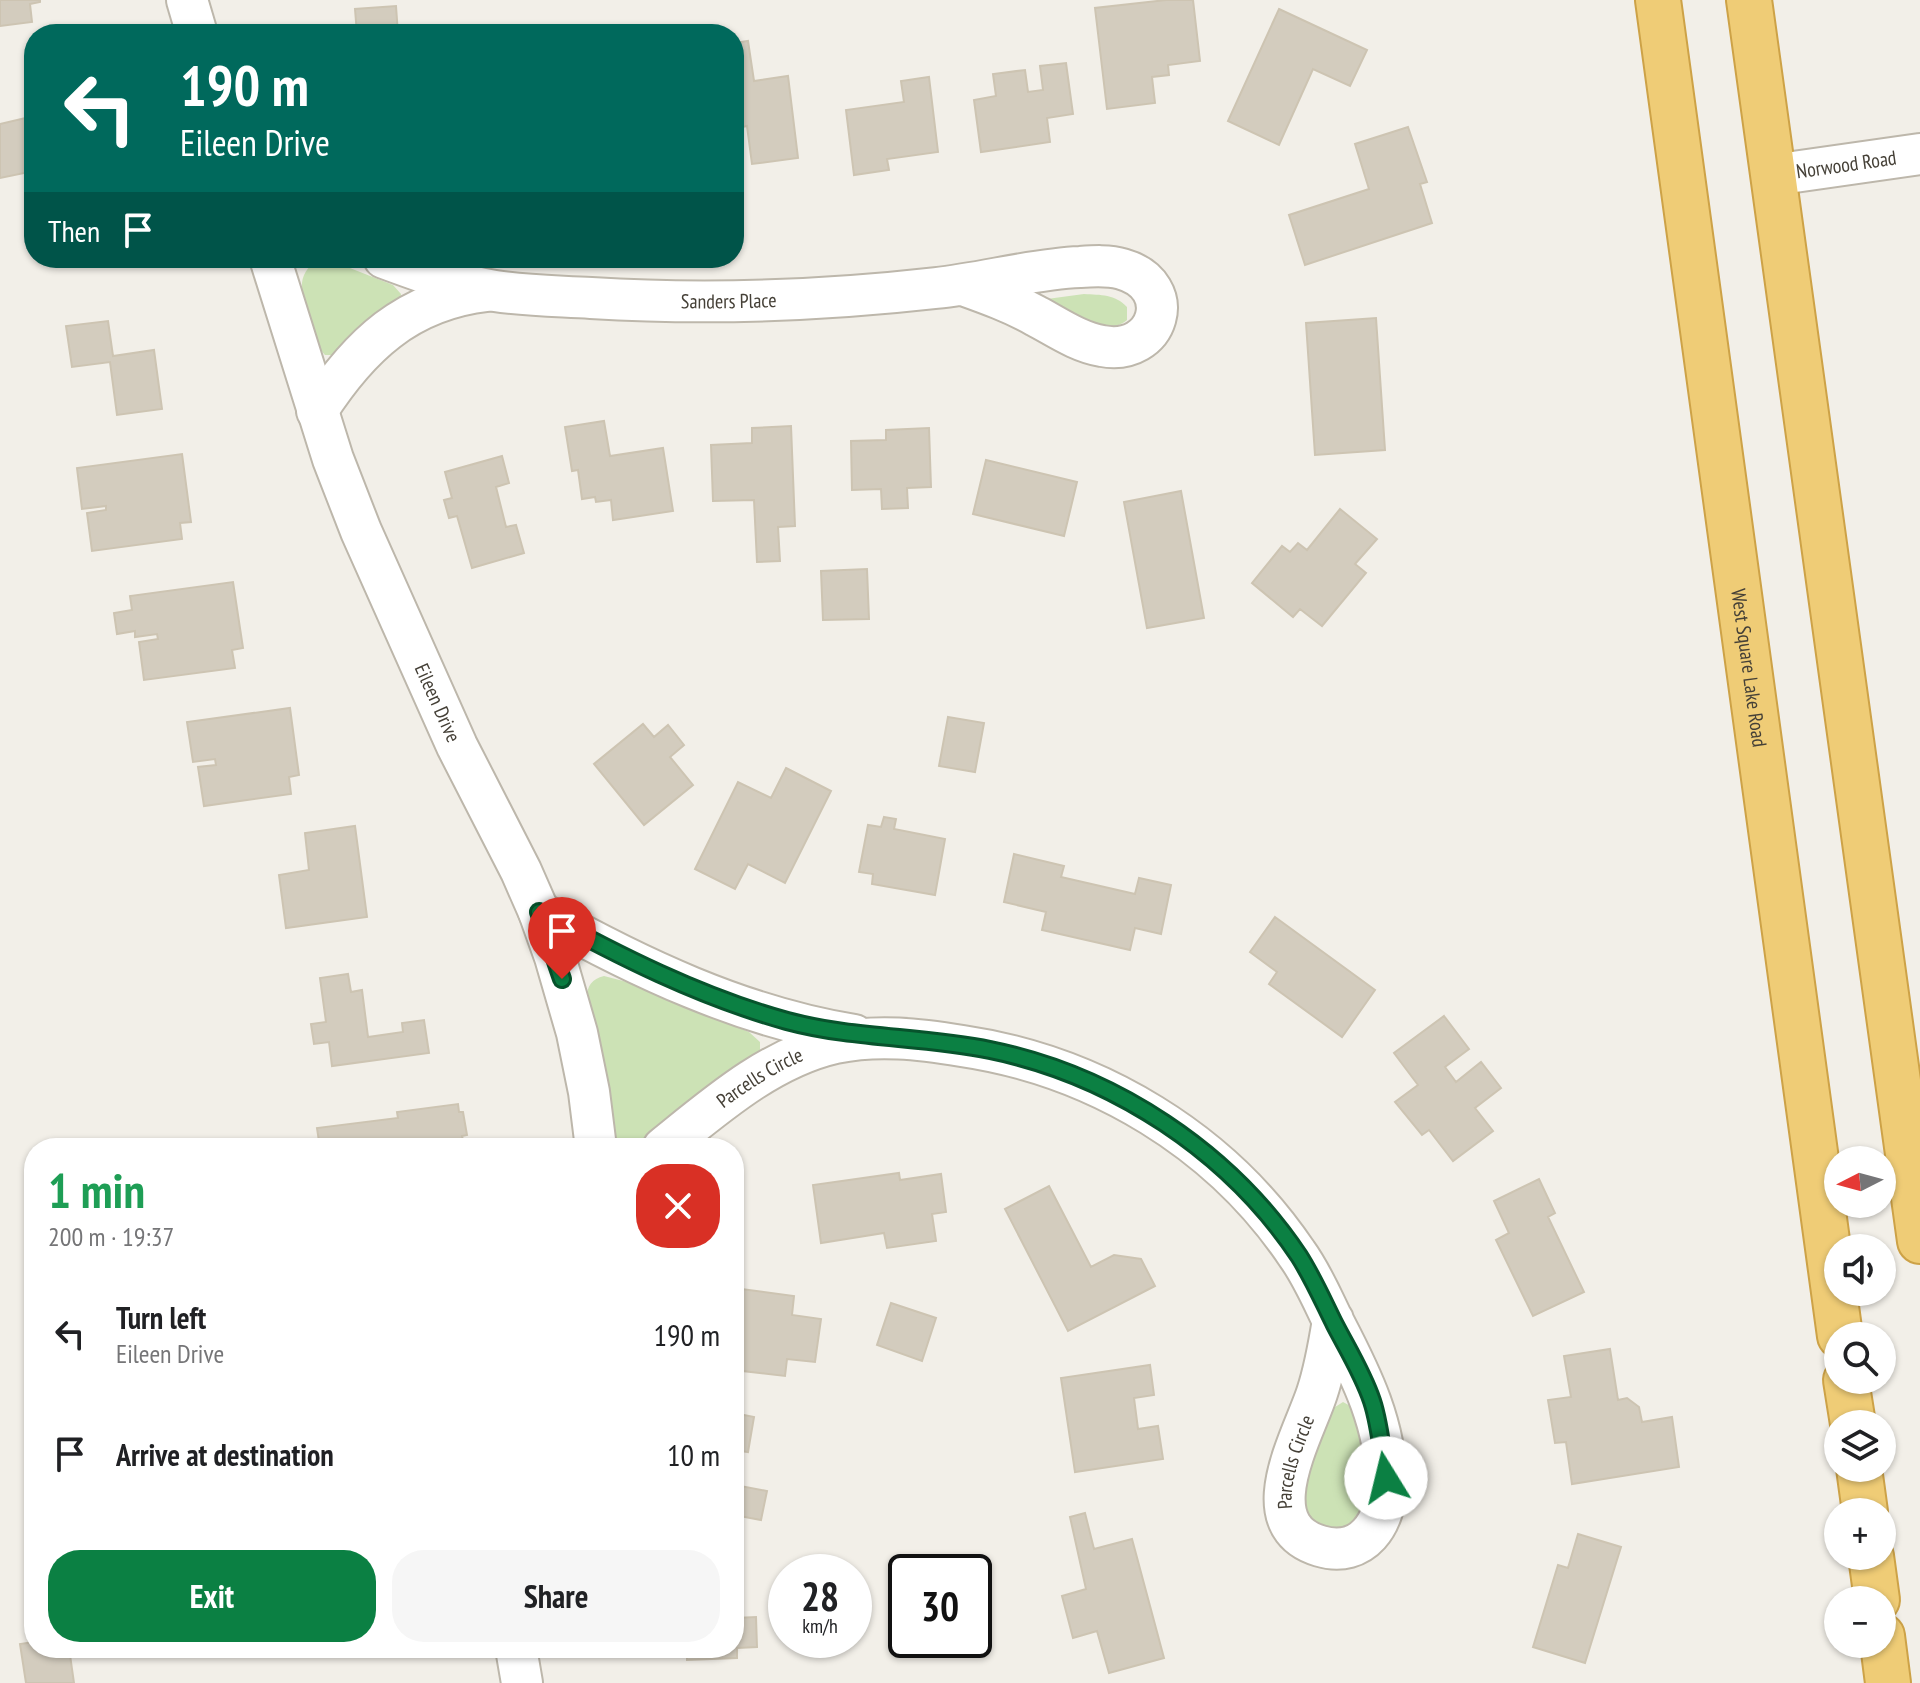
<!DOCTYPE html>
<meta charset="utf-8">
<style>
:root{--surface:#fff;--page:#f6f6f6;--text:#202124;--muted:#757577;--accent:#0b8043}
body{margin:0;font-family:"PT Sans Narrow",sans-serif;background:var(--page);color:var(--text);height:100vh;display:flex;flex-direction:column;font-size:30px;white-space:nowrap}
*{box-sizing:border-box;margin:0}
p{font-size:26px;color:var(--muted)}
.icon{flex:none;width:44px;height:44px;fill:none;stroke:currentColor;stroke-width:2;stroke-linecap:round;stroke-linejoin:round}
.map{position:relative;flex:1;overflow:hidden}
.drawer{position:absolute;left:24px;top:1138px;width:720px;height:520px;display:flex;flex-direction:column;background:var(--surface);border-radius:32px;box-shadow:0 2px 6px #0004}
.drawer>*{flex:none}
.guide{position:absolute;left:24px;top:24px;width:720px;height:244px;border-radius:32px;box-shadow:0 2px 6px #0004;background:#00695c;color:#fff;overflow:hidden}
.needle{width:52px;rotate:264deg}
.tools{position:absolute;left:1824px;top:1146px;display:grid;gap:16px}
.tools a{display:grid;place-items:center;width:72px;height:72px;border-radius:50%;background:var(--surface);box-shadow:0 2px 6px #0004;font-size:40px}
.speed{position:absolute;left:768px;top:1554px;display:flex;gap:16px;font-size:40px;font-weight:700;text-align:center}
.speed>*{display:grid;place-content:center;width:104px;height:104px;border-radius:50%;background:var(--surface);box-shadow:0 2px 6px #0004;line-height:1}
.speed small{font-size:20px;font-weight:400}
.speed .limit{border:4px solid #111;border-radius:12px;background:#fff;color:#111}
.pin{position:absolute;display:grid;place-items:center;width:68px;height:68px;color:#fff;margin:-82px -34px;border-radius:50% 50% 50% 0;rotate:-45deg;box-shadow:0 0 8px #0007}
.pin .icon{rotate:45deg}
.me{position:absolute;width:88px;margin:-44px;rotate:351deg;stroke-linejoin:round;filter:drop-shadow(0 0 6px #0008)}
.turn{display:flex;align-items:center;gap:28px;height:168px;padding:0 24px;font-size:36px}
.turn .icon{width:104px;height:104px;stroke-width:2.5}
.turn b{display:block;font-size:56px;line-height:68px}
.then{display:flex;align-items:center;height:76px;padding:0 24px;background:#0003;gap:16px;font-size:30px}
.round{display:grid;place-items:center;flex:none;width:84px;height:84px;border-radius:32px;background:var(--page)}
.overview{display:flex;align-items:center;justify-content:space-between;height:136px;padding:0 24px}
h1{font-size:48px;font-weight:700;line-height:60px;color:#1e9e55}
.cta{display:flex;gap:16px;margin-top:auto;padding:16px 24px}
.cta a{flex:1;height:92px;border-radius:32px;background:var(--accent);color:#fff;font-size:32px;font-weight:700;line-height:92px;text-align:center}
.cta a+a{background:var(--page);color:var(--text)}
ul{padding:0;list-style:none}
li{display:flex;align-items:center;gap:24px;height:120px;padding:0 24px}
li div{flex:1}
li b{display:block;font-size:30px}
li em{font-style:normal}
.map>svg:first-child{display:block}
.grass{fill:#cce2b5}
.building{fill:#d3ccbe;stroke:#cdc4b2;stroke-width:2}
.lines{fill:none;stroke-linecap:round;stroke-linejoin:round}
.street-casing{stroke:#bdb7ab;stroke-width:44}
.highway-casing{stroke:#cda247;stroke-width:48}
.street{stroke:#fff;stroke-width:40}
.highway{stroke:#efcc76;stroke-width:44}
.route-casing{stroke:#07532c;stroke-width:20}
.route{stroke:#0b8043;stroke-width:14}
.labels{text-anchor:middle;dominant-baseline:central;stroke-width:6;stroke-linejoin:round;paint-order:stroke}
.street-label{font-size:20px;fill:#454037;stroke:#fff}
</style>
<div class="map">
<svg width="1920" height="1683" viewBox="0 0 1920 1683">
<rect width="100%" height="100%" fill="#f2efe8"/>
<path class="grass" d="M320 259H327L393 285 401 294 400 300 338 355H325C314 344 301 300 302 283 303 272 311 263 320 259Z
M1084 294C1101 295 1115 294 1127 307V320C1103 340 1068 311 1047 299Z
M604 976 631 983 749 1032 760 1042V1052L754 1061 643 1148 616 1146 609 1093 587 997C587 986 592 979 604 976Z
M1343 1402 1356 1409 1366 1458 1367 1508 1350 1531 1316 1530 1303 1506 1306 1482 1332 1409Z"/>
<path class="building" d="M0 0H40V2L30 4 32 22 0 26Z
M1166 0H1193L1200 61 1168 65 1169 75 1152 77 1155 103 1107 109 1095 8Z
M396 6 398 34H357L355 9Z
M1279 9 1367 50 1350 86 1313 69 1279 145 1228 121Z
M748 41 754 81 788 76 798 158 752 164 747 126 738 128 734 100V43Z
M1066 63 1073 114 1047 118 1050 142 981 152 974 100 996 96 993 74 1025 70 1028 92 1043 90 1040 66Z
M929 77 938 152 887 159 889 170 854 175 846 110 904 102 901 81Z
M34 97V171L0 178V124L34 116 30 98Z
M1408 127 1427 182 1420 184 1432 223 1305 265 1289 215 1369 189 1355 144Z
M1376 318 1385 450 1315 455 1306 323Z
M108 321 113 356 154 350 162 409 117 415 110 362 72 367 66 326Z
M604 421 610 456 663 448 673 511 613 520 611 500 596 502 595 497 582 499 578 470 572 471 565 427Z
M791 426 795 526 778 527 780 561 757 562 754 500 713 501 711 445 752 443V428Z
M929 428 931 487 907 488 908 508 882 509 881 489 852 490 851 441 886 440V430Z
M182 454 191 522 180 523 182 539 92 551 87 513 106 510V506L82 509 77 468Z
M502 456 509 483 496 487 506 527 516 525 524 553 472 568 457 516 449 518 444 500 452 498 445 472Z
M986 460 1077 482 1064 536 973 514Z
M1181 491 1204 618 1147 628 1124 502Z
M1340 509 1377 539 1355 564 1366 573 1322 626 1300 609 1293 617 1252 583 1282 546 1290 552 1298 543 1307 550Z
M867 569 869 619 823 620 821 571Z
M233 582 243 648 232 650 235 668 144 680 139 642 158 639 157 634 135 637V631L117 634 114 613 132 610 130 596Z
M290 708 299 775 289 777 291 794 204 806 198 767 216 765 215 759 193 762 187 722Z
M948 717 984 723 975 772 939 766Z
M643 724 654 737 668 725 684 745 670 757 693 785 644 825 594 764Z
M786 768 831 791 785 883 748 864 735 889 695 869 738 782 771 798Z
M884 817 896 819 894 829 945 839 935 895 872 884 873 874 859 872 868 825 881 827Z
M355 826 367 917 286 928 279 875 309 870 305 833Z
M1014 854 1064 866 1061 877 1135 894 1139 878 1171 885 1161 934 1135 928 1130 950 1042 930 1046 912 1004 902Z
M1275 917 1375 990 1342 1037 1269 984 1277 972 1250 952Z
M348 974 351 992 362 990 368 1037 403 1032 402 1023 424 1020 429 1053 332 1066 329 1042 314 1044 311 1024 326 1022 320 978Z
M1444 1016 1469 1049 1445 1067 1456 1082 1481 1062 1501 1088 1475 1108 1493 1131 1453 1161 1429 1130 1422 1135 1395 1102 1418 1085 1394 1053Z
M458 1104 459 1112H463L467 1135 462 1136 464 1144 431 1148H402V1144L386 1148H320L317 1128 398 1118 397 1112Z
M899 1173 900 1180 941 1174 946 1212 932 1214 936 1241 887 1248 884 1233 821 1243 813 1185Z
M1539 1179 1555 1213 1548 1217 1584 1292 1533 1316 1496 1240 1509 1233 1494 1201Z
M1049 1186 1091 1267 1114 1255 1141 1259 1155 1286 1068 1331 1005 1209Z
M734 1288 794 1296 792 1315 821 1319 815 1362 787 1359 785 1376 734 1370Z
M891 1303 936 1318 922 1361 877 1345Z
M1610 1349 1618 1400 1627 1398 1639 1407 1642 1422 1672 1417 1679 1467 1572 1484 1566 1442 1555 1443 1548 1400 1571 1397 1564 1356Z
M1150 1365 1154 1395 1134 1398 1138 1429 1158 1426 1163 1459 1075 1472 1061 1378Z
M734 1413 754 1417 748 1452 741 1451 735 1485 767 1491 761 1520 734 1515Z
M1085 1513 1094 1549 1132 1539 1164 1658 1109 1673 1097 1631 1073 1638 1062 1596 1086 1589 1070 1517Z
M1578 1534 1621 1547 1585 1663 1533 1647 1558 1565 1568 1568Z
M734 1602 735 1618 756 1617 757 1647 737 1648V1658L687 1660V1648H734Z
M34 1642V1648H69L74 1683H26L20 1644Z"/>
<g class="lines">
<g class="street-casing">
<g id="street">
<path d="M187 0 197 34"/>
<path id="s1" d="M1773 175 1920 154"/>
<path id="s2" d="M270 258 333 459 361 531 457 746 521 871 539 912 555 957 577 1033 589 1092 596 1148"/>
<path id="s3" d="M384 258C419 271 457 285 495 291 526 296 559 296 591 298 707 305 821 301 936 288 984 283 1032 269 1080 267 1094 266 1109 265 1122 269 1181 286 1159 357 1102 346 1078 342 1057 327 1036 316 1013 303 988 294 963 285"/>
<path d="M317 411C359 346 407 300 487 291"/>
<path d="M539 912C637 967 742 1017 854 1035"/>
<path id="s4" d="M663 1148C714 1107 769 1058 835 1043 878 1034 919 1039 962 1046 1097 1066 1221 1141 1297 1254 1313 1276 1323 1301 1335 1325 1361 1375 1387 1427 1386 1485 1386 1522 1363 1559 1320 1546 1250 1525 1303 1436 1317 1393 1325 1369 1329 1345 1333 1320"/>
<path d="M516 1648 522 1683"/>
</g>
</g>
<g class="highway-casing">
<g id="highway">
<path id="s5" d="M1658 0 1840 1336"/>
<path d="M1749 0 1920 1241"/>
<path d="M1846 1380 1853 1424"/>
<path d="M1859 1468 1865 1512"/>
<path d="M1871 1556 1877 1600"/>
<path d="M1882 1636 1888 1683"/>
</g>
</g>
<use href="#street" class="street"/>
<use href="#highway" class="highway"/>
</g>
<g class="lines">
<g class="route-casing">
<path id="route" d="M562 979 539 912C617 955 700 997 787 1021 854 1039 922 1036 990 1050 1113 1075 1229 1151 1299 1256 1313 1278 1323 1301 1335 1325 1348 1350 1363 1374 1372 1401 1380 1425 1382 1453 1386 1478"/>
</g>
<use href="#route" class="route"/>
</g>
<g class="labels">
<g class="street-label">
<text stroke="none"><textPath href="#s1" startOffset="74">Norwood Road</textPath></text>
<text stroke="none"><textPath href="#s3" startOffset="350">Sanders Place</textPath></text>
<text stroke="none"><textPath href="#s5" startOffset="674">West Square Lake Road</textPath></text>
<text stroke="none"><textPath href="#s2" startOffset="476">Eileen Drive</textPath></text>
<text stroke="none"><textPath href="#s4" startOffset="120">Parcells Circle</textPath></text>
<text stroke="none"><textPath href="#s4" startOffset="1196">Parcells Circle</textPath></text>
</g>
</g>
</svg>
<div class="tools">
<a><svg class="needle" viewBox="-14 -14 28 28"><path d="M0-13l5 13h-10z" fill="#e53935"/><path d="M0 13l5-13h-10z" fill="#757577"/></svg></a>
<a><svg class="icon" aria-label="sound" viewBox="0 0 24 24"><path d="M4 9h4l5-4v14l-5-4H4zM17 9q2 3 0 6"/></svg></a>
<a><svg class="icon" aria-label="search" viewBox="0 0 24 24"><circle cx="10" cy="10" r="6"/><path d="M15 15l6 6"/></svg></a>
<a><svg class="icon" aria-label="layers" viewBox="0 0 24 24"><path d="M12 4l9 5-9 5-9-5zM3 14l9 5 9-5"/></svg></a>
<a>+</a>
<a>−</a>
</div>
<div class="speed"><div>28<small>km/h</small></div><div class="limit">30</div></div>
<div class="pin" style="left:562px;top:979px;background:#d93025"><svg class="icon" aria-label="arrive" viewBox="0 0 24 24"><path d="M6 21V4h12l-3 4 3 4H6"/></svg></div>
<svg class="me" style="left:1386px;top:1478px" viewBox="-20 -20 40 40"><circle r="19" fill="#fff"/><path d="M0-13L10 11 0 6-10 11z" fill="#0b8043"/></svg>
<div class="guide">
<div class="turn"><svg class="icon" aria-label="left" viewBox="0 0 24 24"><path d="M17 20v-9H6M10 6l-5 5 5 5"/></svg><div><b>190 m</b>Eileen Drive</div></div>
<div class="then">Then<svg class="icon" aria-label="arrive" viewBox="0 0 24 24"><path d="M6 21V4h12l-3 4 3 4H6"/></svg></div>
</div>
<section class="drawer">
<div class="overview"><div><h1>1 min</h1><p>200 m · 19:37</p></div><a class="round" style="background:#d93025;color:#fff"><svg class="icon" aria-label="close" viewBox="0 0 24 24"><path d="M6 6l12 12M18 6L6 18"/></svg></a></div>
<ul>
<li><svg class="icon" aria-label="left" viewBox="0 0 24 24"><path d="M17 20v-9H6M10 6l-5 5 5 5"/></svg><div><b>Turn left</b><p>Eileen Drive</p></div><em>190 m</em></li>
<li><svg class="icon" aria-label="arrive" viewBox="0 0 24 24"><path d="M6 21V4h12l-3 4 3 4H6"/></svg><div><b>Arrive at destination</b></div><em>10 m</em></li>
</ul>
<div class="cta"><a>Exit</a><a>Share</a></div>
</section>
</div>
